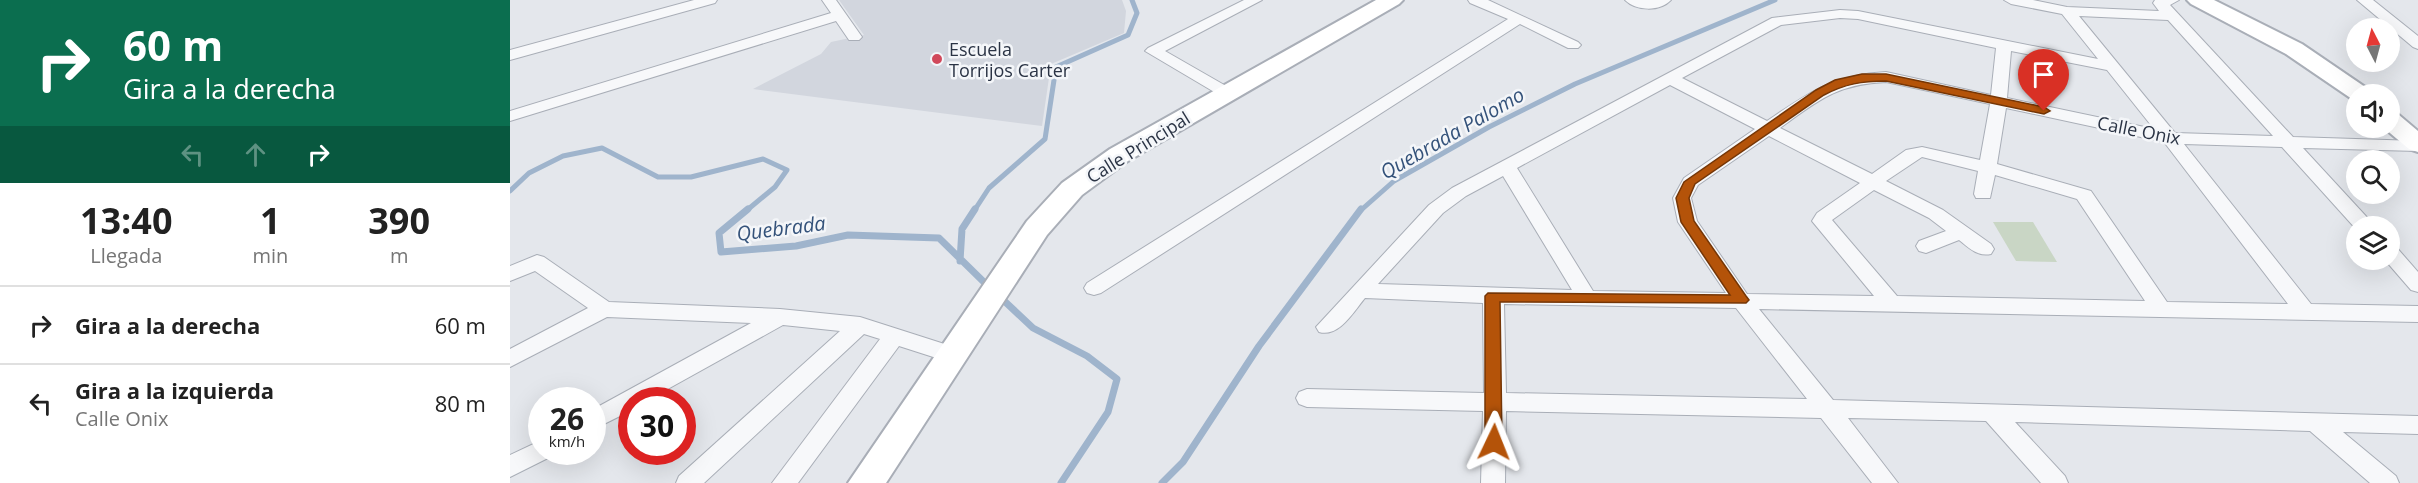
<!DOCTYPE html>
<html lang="es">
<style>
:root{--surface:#fff;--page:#f6f6f6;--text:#222;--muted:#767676;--line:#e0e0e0}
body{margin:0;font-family:"Open Sans",sans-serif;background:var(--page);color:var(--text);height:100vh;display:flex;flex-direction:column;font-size:22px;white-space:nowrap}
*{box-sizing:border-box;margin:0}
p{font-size:20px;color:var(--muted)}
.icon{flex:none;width:33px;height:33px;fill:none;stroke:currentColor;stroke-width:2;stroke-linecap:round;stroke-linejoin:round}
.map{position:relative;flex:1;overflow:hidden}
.drawer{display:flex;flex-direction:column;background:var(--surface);width:510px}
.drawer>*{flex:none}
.guide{background:#0b6e4f;color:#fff;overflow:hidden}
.needle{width:39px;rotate:354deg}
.tools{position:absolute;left:1836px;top:18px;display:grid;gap:12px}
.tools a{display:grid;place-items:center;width:54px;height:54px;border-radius:50%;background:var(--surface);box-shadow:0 6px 24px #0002;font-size:30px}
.speed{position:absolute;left:18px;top:387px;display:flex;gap:12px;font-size:30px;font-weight:700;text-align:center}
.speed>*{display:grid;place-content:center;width:78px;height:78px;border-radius:50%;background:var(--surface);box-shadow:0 6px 24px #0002;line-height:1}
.speed small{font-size:15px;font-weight:400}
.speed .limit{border:9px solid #d22;background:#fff;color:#111}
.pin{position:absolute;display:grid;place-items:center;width:51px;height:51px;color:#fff;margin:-62px -26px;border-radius:50% 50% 50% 0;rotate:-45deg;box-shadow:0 0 6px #0007}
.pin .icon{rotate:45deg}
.me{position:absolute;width:66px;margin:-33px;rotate:2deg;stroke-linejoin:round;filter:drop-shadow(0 0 4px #0008)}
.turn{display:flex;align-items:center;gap:21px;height:126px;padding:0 24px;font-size:27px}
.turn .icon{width:78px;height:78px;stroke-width:2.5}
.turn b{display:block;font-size:42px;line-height:51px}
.lanes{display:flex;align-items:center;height:57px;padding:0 24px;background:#0003;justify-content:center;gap:30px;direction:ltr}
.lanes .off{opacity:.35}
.eta{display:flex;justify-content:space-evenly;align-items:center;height:102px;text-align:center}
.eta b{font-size:36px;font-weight:700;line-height:42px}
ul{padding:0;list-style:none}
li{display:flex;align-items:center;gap:18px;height:78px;padding:0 24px;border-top:2px solid var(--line)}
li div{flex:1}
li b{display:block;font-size:22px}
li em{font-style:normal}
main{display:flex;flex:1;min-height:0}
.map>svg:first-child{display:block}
.built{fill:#d2d6de}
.green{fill:#c9d6c5}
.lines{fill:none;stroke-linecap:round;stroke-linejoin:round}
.stream-far1{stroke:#9fb4cc;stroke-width:5}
.stream{stroke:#9fb4cc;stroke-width:7}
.street-casing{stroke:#a9aeb7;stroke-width:2}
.secondary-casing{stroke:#a9aeb7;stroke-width:4}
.street{fill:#f7f8fa;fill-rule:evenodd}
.secondary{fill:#fff;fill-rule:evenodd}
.route{fill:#b45309;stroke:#753606;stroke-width:1.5}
.poi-dot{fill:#d1495b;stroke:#f4f6f9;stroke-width:2}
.labels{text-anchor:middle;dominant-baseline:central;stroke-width:5;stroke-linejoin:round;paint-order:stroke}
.poi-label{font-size:18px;fill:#2b3445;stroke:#f4f6f9;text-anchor:start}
.street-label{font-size:18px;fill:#2b3445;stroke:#f4f6f9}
.water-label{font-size:20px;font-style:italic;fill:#34527a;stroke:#f4f6f9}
</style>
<main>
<section class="drawer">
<div class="guide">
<div class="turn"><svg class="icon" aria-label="right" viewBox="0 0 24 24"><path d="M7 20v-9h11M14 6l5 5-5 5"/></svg><div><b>60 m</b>Gira a la derecha</div></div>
<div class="lanes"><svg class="icon off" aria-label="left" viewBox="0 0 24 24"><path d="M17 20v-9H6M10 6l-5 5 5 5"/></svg><svg class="icon off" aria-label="ahead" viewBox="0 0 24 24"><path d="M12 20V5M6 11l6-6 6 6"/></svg><svg class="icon" aria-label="right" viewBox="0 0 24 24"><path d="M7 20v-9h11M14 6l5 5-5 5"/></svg></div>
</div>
<div class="eta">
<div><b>13:40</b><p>Llegada</p></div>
<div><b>1</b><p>min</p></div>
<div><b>390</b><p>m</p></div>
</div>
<ul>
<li><svg class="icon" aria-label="right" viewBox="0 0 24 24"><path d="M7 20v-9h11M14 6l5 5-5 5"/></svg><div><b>Gira a la derecha</b></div><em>60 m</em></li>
<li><svg class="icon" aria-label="left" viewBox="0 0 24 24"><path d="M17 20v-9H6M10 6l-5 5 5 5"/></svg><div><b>Gira a la izquierda</b><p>Calle Onix</p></div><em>80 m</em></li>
</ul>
</section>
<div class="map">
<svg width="1908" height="483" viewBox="0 0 1908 483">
<rect width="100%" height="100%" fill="#e4e7ec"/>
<path class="built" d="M329 0H612L616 11 614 33 541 64 532 126 243 89 311 54 321 42 354 35Z"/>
<path class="green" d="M1483 222H1523L1547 262 1506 261Z"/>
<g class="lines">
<path class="stream-far1" d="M0 191 19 173 53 156 92 148 148 177H181L253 159 277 170 265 187 236 211
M464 211 479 188 535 139 546 67 618 35 627 13 622 0
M850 211 884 181 979 127 1065 84 1265 0"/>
<path class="stream" d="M238 209 209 233 211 252 286 246 338 235 429 238 480 288
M450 261 452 229 465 209
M490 297 523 328 577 356 607 379 598 412 551 483
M652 483 673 462 749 346 851 209"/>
<g class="street-casing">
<path id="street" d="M184 0H207L205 3 0 60V50Z
M312 0H326L352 37 349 40H339L326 21 0 121V111L321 13Z
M734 0H752L655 51 723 90 725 93 723 96H711L635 51 638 48Z
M958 0H978L1068 42 1071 45 1068 48H1058L1010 24 591 293 584 295 577 293 574 288 577 283 998 19 960 3Z
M1115 0H1161C1150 12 1126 11 1115 0Z
M1494 0H1523L1557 7 1649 11 1643 3 1645 0H1669L1660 5 1783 137 1908 141V151L1793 148 1865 226H1846V229L1772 147 1674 144 1801 304 1908 306V322L1249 309 1323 400 1908 416V434L1833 432 1886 476 1889 483H1860L1800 431 1505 422 1555 476 1558 483H1531L1476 421 1338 418 1388 483H1362L1311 418 996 411 995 483H971L973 411 797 407 789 404 786 398 789 392 797 389 974 393 973 303 855 298C844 311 829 338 809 332L806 327 919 205 942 188 1262 18 1330 10 1348 11 1588 59 1552 14 1501 4ZM1569 16 1658 20 1763 136 1665 133ZM1330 18 1348 19 1486 48 1481 95 1376 72C1322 75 1300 92 1257 121L1172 78 1271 25ZM1501 51 1597 70 1644 129 1497 98ZM1376 82 1480 104 1470 160 1412 147 1396 150 1362 174 1270 128C1309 100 1327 84 1376 82ZM1160 85 1245 129 1174 178 1163 198 1168 222 1216 293 1083 291 1007 168ZM1496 108 1654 142 1778 304 1657 302 1581 191 1487 164ZM1259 136 1350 183 1307 213 1302 221 1364 296 1237 294 1187 221 1181 198 1188 185ZM1412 157 1468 171 1464 194 1466 198H1480L1485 175 1567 199 1635 301 1387 296 1322 220 1364 190 1419 218 1436 231 1409 241 1406 246 1409 251 1416 253 1449 240C1459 248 1468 257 1481 254L1484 249 1481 244 1433 210 1376 181ZM993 176 1062 290 868 284 933 213 956 196ZM994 304 1226 308 1297 399 996 393Z
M1847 0H1863L1908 36V49L1903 47Z
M1880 246 1887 248 1908 272V292L1901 290 1875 260H1880Z
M27 255 34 257 99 302 270 309 350 317 450 349 453 355 450 361 442 363 389 346 288 483H262L370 339 354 334 194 483H166L169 476 330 331 273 325 138 400H122V410L82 430V410L241 323 97 317 0 367V349L78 308 25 271 0 281V266Z
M32 440V452H43L40 457 0 477V455Z"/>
</g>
<g class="secondary-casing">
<path id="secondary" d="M866 0H893L889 4 618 161 572 195 537 235 376 483H338L517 221 552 183 600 149Z
M1677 0H1704L1792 44 1858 89 1862 94H1846V100L1842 99 1776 54 1681 4Z
M1880 113 1889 115 1908 131V152L1899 149 1874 128H1880Z"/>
</g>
<use href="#street" class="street"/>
<use href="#secondary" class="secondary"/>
</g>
<path class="route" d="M1352 74H1376L1534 107 1540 111 1534 114 1376 81C1352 81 1335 84 1314 95L1185 184 1179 198 1184 221 1236 296 1239 300 1236 303 990 302 992 442 989 447 984 449 978 447 975 442V296L978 293 1220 295 1171 222 1166 198 1174 182 1306 90 1325 80Z"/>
<circle class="poi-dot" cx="427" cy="59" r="6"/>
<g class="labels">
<g class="poi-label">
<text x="439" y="49">Escuela<tspan x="439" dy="21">Torrijos Carter</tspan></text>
</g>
<g class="street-label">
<text transform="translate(1629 130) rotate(11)">Calle Onix</text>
<text transform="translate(628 147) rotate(-32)">Calle Principal</text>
</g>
<g class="water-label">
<text transform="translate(942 133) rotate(-30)">Quebrada Palomo</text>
<text transform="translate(271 228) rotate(-7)">Quebrada</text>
</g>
</g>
</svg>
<div class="tools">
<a><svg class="needle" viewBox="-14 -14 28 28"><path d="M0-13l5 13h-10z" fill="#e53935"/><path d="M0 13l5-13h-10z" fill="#767676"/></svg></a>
<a><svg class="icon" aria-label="sound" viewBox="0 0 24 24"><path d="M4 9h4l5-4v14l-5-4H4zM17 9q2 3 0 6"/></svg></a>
<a><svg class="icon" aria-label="search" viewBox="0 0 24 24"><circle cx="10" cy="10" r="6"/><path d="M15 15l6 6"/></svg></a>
<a><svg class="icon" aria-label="layers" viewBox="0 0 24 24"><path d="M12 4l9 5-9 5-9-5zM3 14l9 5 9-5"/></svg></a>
</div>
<div class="speed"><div>26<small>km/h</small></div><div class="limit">30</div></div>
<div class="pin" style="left:1534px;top:111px;background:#d93025"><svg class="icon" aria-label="arrive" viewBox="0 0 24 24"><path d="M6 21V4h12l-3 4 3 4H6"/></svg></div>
<svg class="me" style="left:984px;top:442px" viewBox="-20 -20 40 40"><path d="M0-17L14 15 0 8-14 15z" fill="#b45309" stroke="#fff" stroke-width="4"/></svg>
</div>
</main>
